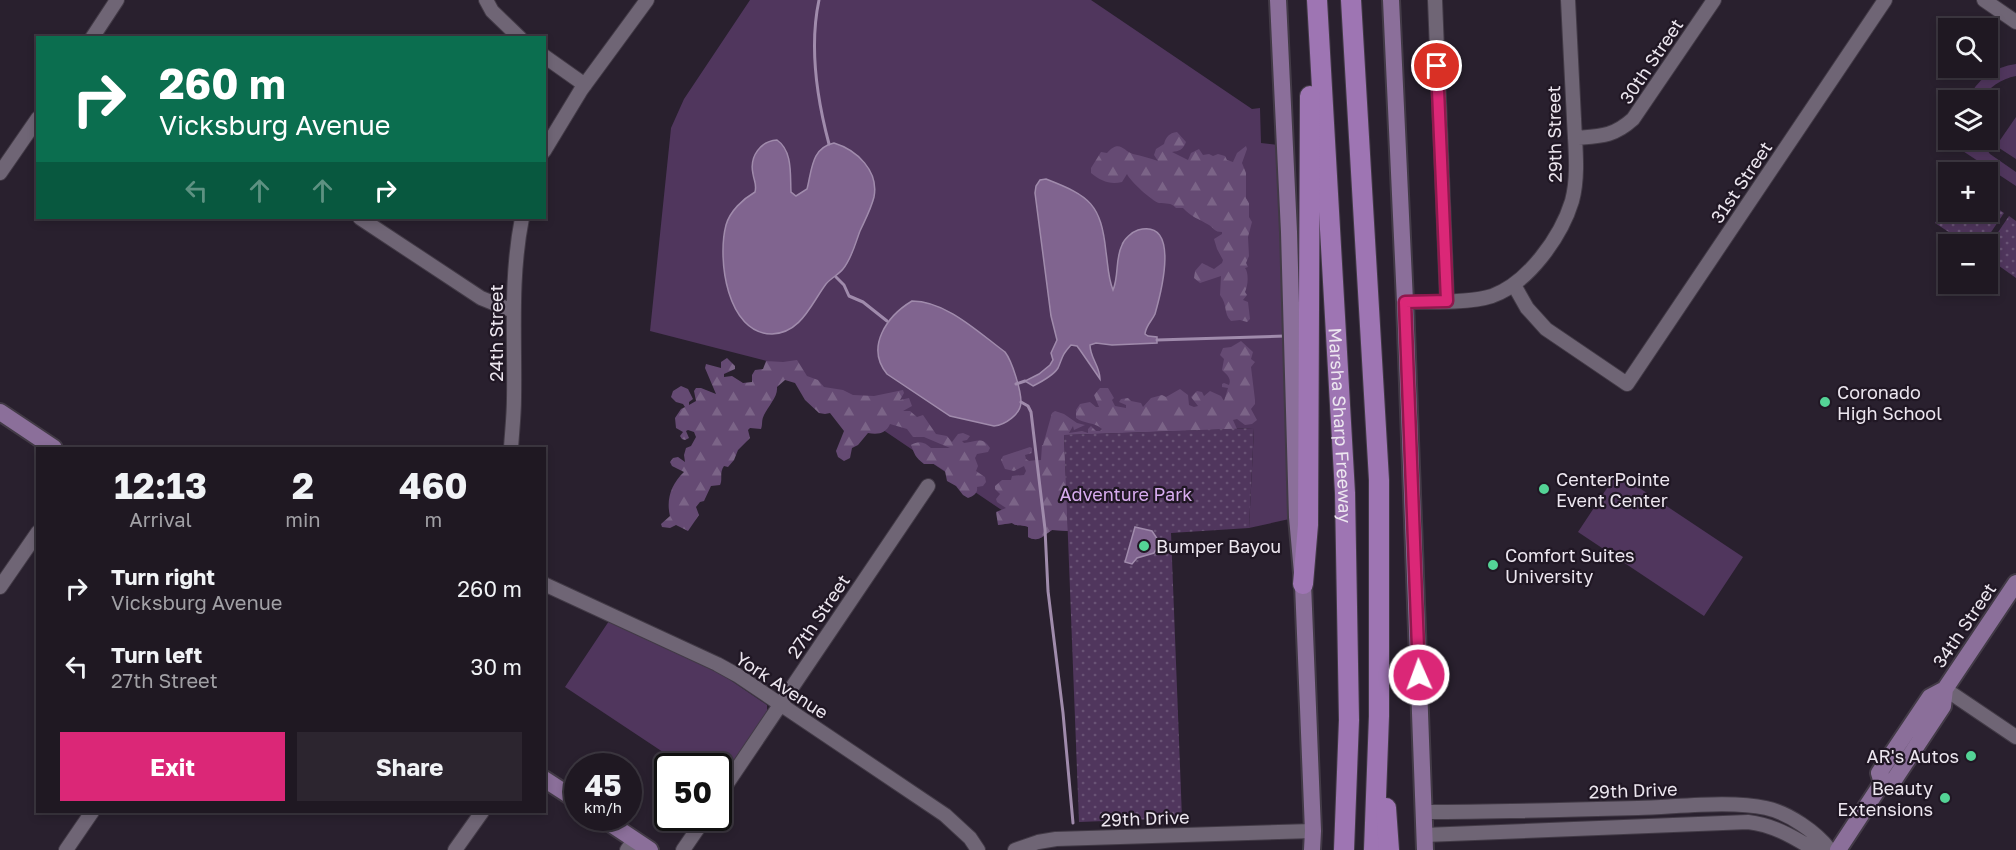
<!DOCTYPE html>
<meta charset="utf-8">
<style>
:root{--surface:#1f1822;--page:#2c252f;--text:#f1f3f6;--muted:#a1a0a5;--line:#3c3740;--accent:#db2777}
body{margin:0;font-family:"Golos Text",sans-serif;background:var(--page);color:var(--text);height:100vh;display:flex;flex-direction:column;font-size:22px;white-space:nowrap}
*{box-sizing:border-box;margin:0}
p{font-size:20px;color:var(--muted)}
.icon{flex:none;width:33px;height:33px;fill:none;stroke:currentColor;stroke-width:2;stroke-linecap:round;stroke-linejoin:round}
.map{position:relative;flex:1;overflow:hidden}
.details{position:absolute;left:36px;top:447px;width:510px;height:366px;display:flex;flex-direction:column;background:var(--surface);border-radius:0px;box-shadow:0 3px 9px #0003,0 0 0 2px var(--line)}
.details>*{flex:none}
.banner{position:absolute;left:36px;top:36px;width:510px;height:183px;border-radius:0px;box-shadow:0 3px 9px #0003,0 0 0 2px var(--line);background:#0b6e4f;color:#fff;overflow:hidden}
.tools{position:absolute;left:1938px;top:18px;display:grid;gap:12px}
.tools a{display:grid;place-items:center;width:60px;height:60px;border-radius:0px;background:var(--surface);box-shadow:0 3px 9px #0003,0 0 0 2px var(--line);font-size:30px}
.speed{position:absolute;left:564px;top:753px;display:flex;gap:12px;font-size:30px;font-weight:700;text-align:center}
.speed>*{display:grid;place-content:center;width:78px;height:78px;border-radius:50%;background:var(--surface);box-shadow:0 3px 9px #0003,0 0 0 2px var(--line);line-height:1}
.speed small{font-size:15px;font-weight:400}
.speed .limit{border:3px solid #111;border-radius:9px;background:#fff;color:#111}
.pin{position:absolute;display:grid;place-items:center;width:51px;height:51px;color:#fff;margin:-26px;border:3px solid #fff;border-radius:50%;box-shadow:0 2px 6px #0007}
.me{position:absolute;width:66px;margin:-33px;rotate:358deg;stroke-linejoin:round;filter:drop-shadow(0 0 4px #0008)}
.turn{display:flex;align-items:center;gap:21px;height:126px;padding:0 24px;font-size:27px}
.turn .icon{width:78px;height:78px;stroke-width:2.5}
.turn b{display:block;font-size:42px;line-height:51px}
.lanes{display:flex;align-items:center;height:57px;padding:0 24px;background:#0003;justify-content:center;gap:30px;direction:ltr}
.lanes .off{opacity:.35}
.eta{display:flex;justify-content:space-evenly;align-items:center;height:102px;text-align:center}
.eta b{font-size:36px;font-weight:700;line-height:42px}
.button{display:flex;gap:12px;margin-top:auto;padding:12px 24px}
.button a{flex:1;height:69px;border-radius:0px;background:var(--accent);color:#fff;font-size:24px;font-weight:700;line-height:69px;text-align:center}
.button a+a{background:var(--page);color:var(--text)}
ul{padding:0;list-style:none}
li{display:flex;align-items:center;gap:18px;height:78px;padding:0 24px}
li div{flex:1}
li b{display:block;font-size:22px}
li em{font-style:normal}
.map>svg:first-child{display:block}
.grass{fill:#50365d}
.forest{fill:url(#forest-firs)}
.park{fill:url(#park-dots)}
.water{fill:#80648f;stroke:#a08bac;stroke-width:1.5}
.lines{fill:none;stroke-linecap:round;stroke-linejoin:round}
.stream{stroke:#a08bac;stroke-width:3}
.minor-casing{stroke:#423a46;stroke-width:16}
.major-casing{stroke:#423a46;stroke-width:20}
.highway-casing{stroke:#423a46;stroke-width:22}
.minor{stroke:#6f6575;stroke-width:14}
.major{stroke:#8b6f9a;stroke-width:16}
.highway{stroke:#9e75b3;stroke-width:20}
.route-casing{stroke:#8e194d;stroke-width:15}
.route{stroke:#db2777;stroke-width:10}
.poi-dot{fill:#54d396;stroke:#201724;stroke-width:2}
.labels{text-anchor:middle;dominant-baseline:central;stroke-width:4.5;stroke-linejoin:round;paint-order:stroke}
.street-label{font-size:18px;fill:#ece6ef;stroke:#201724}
.poi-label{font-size:18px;fill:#ece6ef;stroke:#201724;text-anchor:start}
.park-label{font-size:18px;fill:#d8acef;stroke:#201724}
</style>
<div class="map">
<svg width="2016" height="850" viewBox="0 0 2016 850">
<defs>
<pattern id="forest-firs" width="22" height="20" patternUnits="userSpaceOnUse" patternTransform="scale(1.5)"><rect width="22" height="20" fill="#654a73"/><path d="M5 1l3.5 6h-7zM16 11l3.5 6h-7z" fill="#7b6487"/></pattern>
<pattern id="park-dots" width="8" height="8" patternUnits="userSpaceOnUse" patternTransform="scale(1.5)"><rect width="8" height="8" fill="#50365d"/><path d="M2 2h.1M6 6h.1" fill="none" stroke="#695375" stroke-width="1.8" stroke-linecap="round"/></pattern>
</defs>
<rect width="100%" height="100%" fill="#29202e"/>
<path class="grass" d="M750 0H1091L1252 109 1260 108 1261 143 1278 145 1294 518 1249 528 1254 428 1064 435 1068 531 1052 530C1044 535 1039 543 1028 537V527C1022 524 1017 527 1012 523L998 525 1006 513 790 367 650 331 671 128 684 99Z
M2016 64V76C2001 79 1989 87 1981 100H1968C1976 80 1994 67 2016 64Z
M2016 117V159L1996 146Z
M1948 130V140H1980L1990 154 2016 172V186L1943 138Z
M1617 473 1743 557 1704 616 1578 532Z
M609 621 717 671 767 705V711L764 716 719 784 718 766H684L565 687Z"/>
<path class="forest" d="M1177 132 1186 142C1183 150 1179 151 1172 152L1188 160 1191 153 1199 149 1203 155 1209 154 1213 156 1218 154 1225 156 1227 160 1233 162 1237 153 1246 146 1247 149 1242 163 1246 173V198L1249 203V217L1252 222 1248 237 1249 256 1246 263 1248 267 1245 268C1249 273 1248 286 1245 292L1247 295 1243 300 1248 302 1250 319 1247 322 1240 320 1231 321C1223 313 1228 305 1220 295L1221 276 1200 283 1194 278 1195 271 1202 263 1214 269 1222 263 1223 260 1217 249 1214 239 1222 234V232C1214 232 1215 229 1209 225 1199 219 1191 217 1183 208H1176C1170 202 1167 204 1159 203 1152 201 1130 181 1127 174L1122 182C1110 185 1101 181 1091 173V168L1101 152 1107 153C1120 139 1123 151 1133 154 1142 156 1150 158 1158 161L1154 155 1156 149 1164 144C1166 137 1169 133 1177 132Z
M1241 341 1253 352 1251 359 1255 362 1251 367 1255 400V404L1251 409 1257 420 1252 424 1245 425 1237 419 1233 420 1237 429 1064 435 1068 531 1052 530C1044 535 1039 543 1028 537V527C1022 524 1017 527 1012 523L998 525 996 512 1006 508 997 502 996 499 1000 494 995 489V486L1002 480H1011L1012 476 1024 475 1026 471 1024 466 1014 471 1005 469 1001 460 1003 456 1030 447 1032 448V453L1025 455 1026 459 1029 461 1041 460 1042 445H1043L1052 413 1055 411 1064 414 1077 423 1085 425 1074 430 1073 426 1069 433 1082 431 1088 433V429L1091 426 1096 431H1100L1102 429C1095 422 1084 424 1076 418V410L1080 404 1090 402 1096 407H1099L1094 395 1100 388H1108L1114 398 1112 400 1115 406 1126 408V405L1119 402 1121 399 1128 398 1131 401 1141 403 1143 407 1151 398 1162 395 1166 397 1180 389 1188 395 1189 405 1194 407 1198 406 1191 397 1197 391 1202 392 1204 396 1210 391 1221 396 1224 401 1228 388 1222 387V384L1224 383 1229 385C1232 378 1226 374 1222 370L1224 359 1220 355 1223 348 1231 347Z
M727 358 735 366V369L724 374V377L732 376 743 383 752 382V375L755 370 763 369 766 361 783 362 797 360 807 376 818 380 824 387 843 390 853 395 874 396 903 390 904 393 900 400 909 398 912 406 903 411H910L917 417 923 415 936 434 947 436 952 442 958 434 963 433 970 436 967 440 962 441 964 443C977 442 982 436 990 448L988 452 977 454 975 458 978 466 976 471 985 477 986 482 983 486 977 487C978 493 974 496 968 498L963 495 956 486 947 481 945 471 934 464H924C915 457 915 455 911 445 919 440 925 442 931 448H950L924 437H913L907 429 890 424C886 433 879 435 868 433L858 445 852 448 850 458 844 461 838 457 836 451 844 431 830 413 825 414 819 413 805 400 795 383 785 380 777 387C778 397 768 406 764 415 761 421 763 424 761 429L750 428 748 430 750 438 738 450 734 460 728 467 724 466C719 473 723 479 720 485L711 486 704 501 700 502 696 507 699 515 688 531 676 525 670 528 662 527 661 524 670 516C666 500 671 484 684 472L672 466 670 462 673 458 678 457 685 462 684 455 686 448 691 446 696 437 694 432 688 430 686 431 689 438 685 440 682 439 680 436 683 432 676 428 675 418 681 409 685 407 683 404 676 402 671 397 673 391 681 386 688 389 693 399 689 402V405L696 401 694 391 696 388H701L716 394 705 368 706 364 721 368V362Z"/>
<path class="park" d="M1948 202V212H1988V202L2004 213 1983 244H1967L1935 223Z
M2009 216 2016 221V278L1988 258V247Z
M1254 428 1249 528 1171 533 1182 818 1079 822 1064 435Z"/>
<path class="water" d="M777 140C793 151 790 175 791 192L796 196 807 189C812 170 811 148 834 143 857 150 879 171 874 197 871 209 865 220 860 231 855 244 852 258 843 269 838 275 831 278 826 284 811 304 801 333 772 334 727 334 717 259 726 225 730 211 743 199 755 192 757 184 754 181 753 174 749 156 761 141 777 140Z
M1046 179C1090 196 1101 204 1106 252 1108 265 1108 278 1113 290 1119 276 1115 259 1122 245 1124 239 1132 232 1138 230 1181 218 1161 293 1155 314 1152 321 1146 325 1145 334L1148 336 1157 337V343L1112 345 1096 343 1090 345C1090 358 1100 366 1100 379L1080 350 1077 346 1071 345C1061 356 1063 357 1058 368 1053 376 1041 382 1033 386L1025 381 1039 374 1050 365 1053 360 1051 353 1057 340 1051 316 1035 193 1036 186 1040 180Z
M912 301C946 301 978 332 1005 352 1012 361 1021 390 1021 402 1021 414 1005 425 994 426L950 416 887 374C865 347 887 316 912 301Z
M1135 527 1152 531 1160 543 1154 553 1137 558 1132 564 1125 562Z"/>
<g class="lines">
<path class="stream" d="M819 0C809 47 817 99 829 144
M836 277 844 285 849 296 863 302 887 321
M1157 340 1285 336
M1016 384 1025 381
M1021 402 1028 406 1031 412 1045 529 1048 591 1063 713 1073 823"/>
<g class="minor-casing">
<path id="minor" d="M486 0 492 11 520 38
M1435 0 1447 301
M1984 0 2016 22
M92 38 117 0
M544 56 585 85
M1575 138C1600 136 1613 137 1633 119L1714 0
M544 151 581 90 647 0
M0 173 38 118
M360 218 481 298 513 311
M1514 285 1527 308 1546 329 1627 384 1885 0
M1405 302C1428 302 1471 303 1492 296 1528 283 1561 237 1572 201 1579 175 1575 145 1574 119 1572 79 1570 40 1568 0
M511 448C512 432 514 415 514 398 515 336 510 279 522 218
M544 584 717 664 737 675 945 815 970 838 978 850
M0 587 38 532
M1945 689 2016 737
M718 797 928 486
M1424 812C1495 812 1567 810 1638 808 1677 807 1730 800 1766 808 1789 813 1816 832 1830 850
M1424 835 1748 822C1774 825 1793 837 1815 850
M66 850 92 812
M455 850 482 812
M627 850 634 840
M683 850 705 818
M1015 850 1038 842 1056 839 1313 831"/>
</g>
<g class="major-casing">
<path id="major" d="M1278 0 1289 232 1297 517 1303 584 1313 831 1312 850
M1391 0 1405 302 1425 850
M0 412 54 448
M544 779 578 801
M1882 783 1879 773 1930 697 1945 689 2016 583
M602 818 650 850
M1838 850 1882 783 1894 780 1943 706 1945 689"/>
</g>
<g class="highway-casing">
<g id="highway">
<path id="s1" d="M1317 0 1345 493 1349 720 1344 850"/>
<path d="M1351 0 1379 480V716L1374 850"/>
<path d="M1303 584 1308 525 1310 96"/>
<path d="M1386 808 1389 850"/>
</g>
</g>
<use href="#minor" class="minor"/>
<use href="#major" class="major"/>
<use href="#highway" class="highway"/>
</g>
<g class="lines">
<g class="route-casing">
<path id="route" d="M1419 675 1405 302 1447 301 1437 66"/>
</g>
<use href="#route" class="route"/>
</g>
<g class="poi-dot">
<circle cx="1825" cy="402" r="6"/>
<circle cx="1544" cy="489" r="6"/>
<circle cx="1144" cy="546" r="6"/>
<circle cx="1493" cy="565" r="6"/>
<circle cx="1971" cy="756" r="6"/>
<circle cx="1945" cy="798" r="6"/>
</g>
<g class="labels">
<g class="street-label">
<text transform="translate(1651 61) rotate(-56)">30th Street</text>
<text transform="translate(1554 134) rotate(-91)">29th Street</text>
<text transform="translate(1741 182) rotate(-56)">31st Street</text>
<text transform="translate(496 333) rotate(-90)">24th Street</text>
<text stroke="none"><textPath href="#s1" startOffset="426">Marsha Sharp Freeway</textPath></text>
<text transform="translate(818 616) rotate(-56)">27th Street</text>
<text transform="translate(1964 625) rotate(-56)">34th Street</text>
<text transform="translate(782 685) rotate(33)">York Avenue</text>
<text transform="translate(1633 790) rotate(-2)">29th Drive</text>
<text transform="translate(1145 818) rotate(-2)">29th Drive</text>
</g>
<g class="poi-label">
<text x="1837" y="392">Coronado<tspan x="1837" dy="21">High School</tspan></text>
<text x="1556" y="479">CenterPointe<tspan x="1556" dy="21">Event Center</tspan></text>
<text x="1156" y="546">Bumper Bayou</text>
<text x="1505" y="555">Comfort Suites<tspan x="1505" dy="21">University</tspan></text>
<text x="1959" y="756" text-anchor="end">AR's Autos</text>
<text x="1933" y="788" text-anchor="end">Beauty<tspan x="1933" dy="21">Extensions</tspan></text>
</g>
<g class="park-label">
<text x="1126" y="494">Adventure Park</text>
</g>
</g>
</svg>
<div class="tools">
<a><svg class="icon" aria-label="search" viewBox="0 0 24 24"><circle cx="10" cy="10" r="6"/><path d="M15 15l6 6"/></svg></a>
<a><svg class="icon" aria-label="layers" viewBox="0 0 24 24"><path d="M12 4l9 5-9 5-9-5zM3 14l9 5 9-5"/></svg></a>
<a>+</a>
<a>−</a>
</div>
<div class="speed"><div>45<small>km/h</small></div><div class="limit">50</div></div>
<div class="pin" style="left:1437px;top:66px;background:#d93025"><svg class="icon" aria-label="arrive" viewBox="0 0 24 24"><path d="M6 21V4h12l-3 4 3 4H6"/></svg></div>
<svg class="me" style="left:1419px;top:675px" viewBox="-20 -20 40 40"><circle r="17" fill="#db2777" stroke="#fff" stroke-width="3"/><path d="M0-11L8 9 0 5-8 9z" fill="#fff"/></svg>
<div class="banner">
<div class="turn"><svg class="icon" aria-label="right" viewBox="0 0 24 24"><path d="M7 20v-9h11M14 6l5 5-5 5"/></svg><div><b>260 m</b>Vicksburg Avenue</div></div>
<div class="lanes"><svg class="icon off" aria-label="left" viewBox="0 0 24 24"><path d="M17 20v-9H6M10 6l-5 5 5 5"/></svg><svg class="icon off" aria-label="ahead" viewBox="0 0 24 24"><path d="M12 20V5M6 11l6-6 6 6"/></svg><svg class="icon off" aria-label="ahead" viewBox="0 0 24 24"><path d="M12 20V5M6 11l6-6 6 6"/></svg><svg class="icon" aria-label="right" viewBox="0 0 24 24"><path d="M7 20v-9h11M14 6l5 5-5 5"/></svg></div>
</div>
<section class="details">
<div class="eta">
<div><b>12:13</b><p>Arrival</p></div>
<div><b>2</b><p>min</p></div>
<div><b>460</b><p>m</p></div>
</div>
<ul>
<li><svg class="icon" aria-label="right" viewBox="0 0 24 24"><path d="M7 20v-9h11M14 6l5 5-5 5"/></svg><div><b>Turn right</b><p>Vicksburg Avenue</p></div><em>260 m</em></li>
<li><svg class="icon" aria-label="left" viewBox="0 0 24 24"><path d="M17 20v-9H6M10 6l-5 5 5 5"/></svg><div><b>Turn left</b><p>27th Street</p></div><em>30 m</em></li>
</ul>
<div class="button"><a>Exit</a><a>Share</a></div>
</section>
</div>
